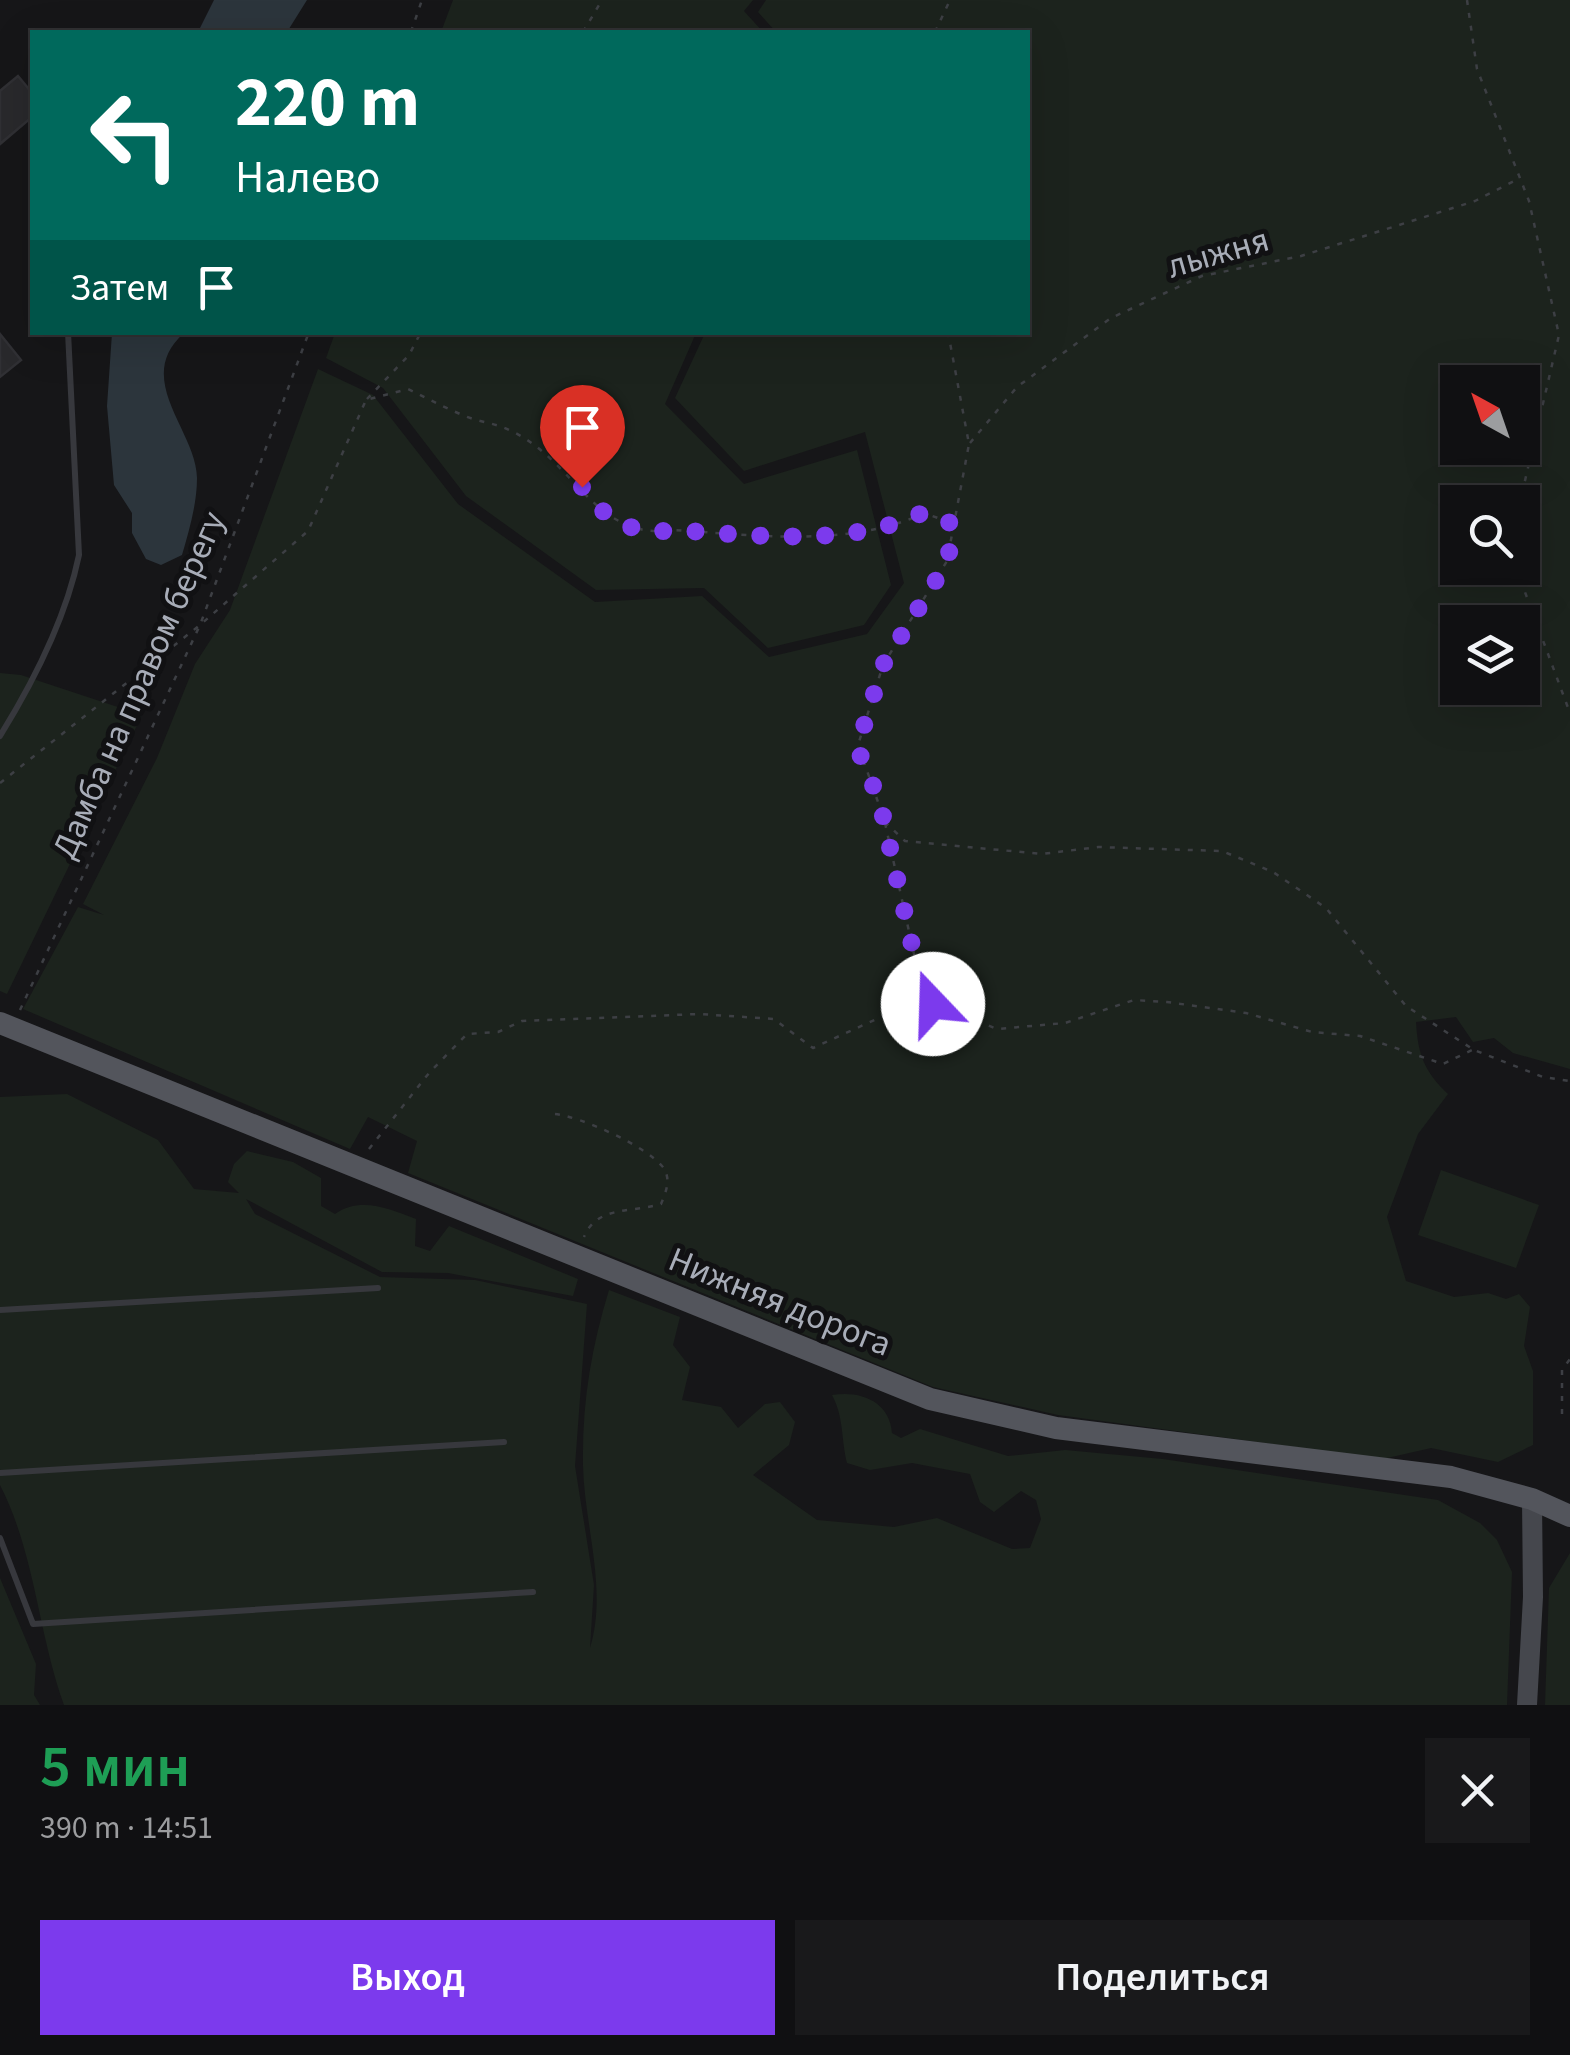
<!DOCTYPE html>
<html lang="ru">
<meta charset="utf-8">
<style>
:root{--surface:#101012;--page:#19191b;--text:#f1f3f6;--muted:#9c9d9f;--line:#303032;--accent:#7c3aed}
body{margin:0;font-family:"Source Sans 3",sans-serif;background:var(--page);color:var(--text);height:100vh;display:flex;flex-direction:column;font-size:38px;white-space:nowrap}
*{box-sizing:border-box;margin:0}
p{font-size:32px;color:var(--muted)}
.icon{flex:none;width:55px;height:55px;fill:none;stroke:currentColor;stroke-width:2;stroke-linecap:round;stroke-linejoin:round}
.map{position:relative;height:1705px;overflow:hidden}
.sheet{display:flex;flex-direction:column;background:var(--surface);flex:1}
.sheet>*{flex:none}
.guide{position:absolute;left:30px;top:30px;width:1000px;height:305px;border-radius:0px;box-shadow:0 10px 40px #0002,0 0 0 2px var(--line);background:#00695c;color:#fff;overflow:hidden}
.needle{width:65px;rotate:320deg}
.controls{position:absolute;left:1440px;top:365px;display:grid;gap:20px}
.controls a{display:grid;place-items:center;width:100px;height:100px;border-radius:0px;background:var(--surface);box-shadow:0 10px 40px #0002,0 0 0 2px var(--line);font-size:50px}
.pin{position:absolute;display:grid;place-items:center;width:85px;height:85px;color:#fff;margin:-102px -42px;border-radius:50% 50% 50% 0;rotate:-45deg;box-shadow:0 0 10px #0007}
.pin .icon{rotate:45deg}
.me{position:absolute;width:110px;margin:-55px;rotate:339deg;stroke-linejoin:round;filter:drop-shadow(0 0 8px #0008)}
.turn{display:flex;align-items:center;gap:35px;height:210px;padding:0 40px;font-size:45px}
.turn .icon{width:130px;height:130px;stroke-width:2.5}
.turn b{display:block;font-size:70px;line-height:85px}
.then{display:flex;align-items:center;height:95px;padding:0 40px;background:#0003;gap:20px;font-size:38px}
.round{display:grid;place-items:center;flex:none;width:105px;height:105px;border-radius:0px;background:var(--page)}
.head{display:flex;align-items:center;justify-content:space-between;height:170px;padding:0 40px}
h1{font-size:60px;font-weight:600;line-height:75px;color:#1e9e55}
.cta{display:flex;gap:20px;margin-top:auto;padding:20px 40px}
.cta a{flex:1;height:115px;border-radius:0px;background:var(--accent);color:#fff;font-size:40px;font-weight:600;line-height:115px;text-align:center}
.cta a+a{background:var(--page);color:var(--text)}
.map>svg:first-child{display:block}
.green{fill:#1c231d;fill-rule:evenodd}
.water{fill:#2c353c}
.building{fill:#29292c;stroke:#303034;stroke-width:2.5}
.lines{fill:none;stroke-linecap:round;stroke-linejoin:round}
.path{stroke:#3d3f44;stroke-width:2.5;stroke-dasharray:5 8;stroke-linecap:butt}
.lane{stroke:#37383d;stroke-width:6}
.secondary{stroke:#45474d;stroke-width:20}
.primary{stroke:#53555c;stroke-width:22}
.route{stroke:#7c3aed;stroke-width:18;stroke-dasharray:0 32.4}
.labels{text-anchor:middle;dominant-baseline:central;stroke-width:10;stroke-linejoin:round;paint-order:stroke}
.street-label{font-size:35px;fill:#a8adb8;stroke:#111113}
</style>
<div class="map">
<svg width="1570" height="1705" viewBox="0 0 1570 1705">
<rect width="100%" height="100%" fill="#161618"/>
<path class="green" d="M453 0H753L744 11 763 32H441Z
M766 0H1570V1069L1513 1053 1494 1038 1473 1042 1456 1017 1416 1022C1418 1055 1424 1071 1448 1094L1418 1134 1387 1217 1406 1281 1454 1297 1488 1293 1506 1299 1519 1294 1530 1307 1524 1346 1533 1371V1445L1498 1462 1431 1448 1383 1459 1058 1415 933 1387 408 1173 417 1141 368 1117 350 1149 23 1009 78 907 104 915 83 904 157 758 195 664 230 610 318 369 373 395 458 504 595 602 702 596 769 657 867 634 904 583 865 432 744 471 675 398 705 333 1028 332V32H776L758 12ZM1458 382H1522V448H1458ZM1458 502H1522V568H1458ZM1458 622H1522V688H1458Z
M335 333H696L665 404 744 484 857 450 891 585 864 625 768 648 704 588 596 590 466 496 383 388 326 358Z
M0 673 21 675 142 715 7 994 0 991Z
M67 1094 158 1140 194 1189 239 1193 228 1182 234 1164 247 1151 293 1162 321 1178V1206L335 1214C361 1196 389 1209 416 1219L415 1246 430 1251 449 1226 578 1279 573 1296 448 1273 382 1272 246 1199 255 1214 380 1277 475 1280 587 1304 575 1466 594 1585 590 1648C608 1589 584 1525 583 1465 582 1403 591 1349 609 1290L680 1317 673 1345 690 1367 682 1400 721 1407 738 1428 765 1404 780 1402 795 1422 789 1445 753 1475 817 1520 894 1527 937 1518 1012 1549 1030 1548 1041 1519 1036 1500 1021 1491 994 1512 980 1502 970 1474 912 1463 870 1470 847 1463C841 1439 844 1417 832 1395 861 1390 890 1402 892 1433L901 1438 920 1429 1008 1456 1065 1450 1163 1459 1438 1500 1480 1523 1497 1540 1512 1572 1507 1705H64C38 1633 35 1553 0 1485V1097Z
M1441 1170 1539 1205 1516 1268 1418 1235Z
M1570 1553V1705H1545L1549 1588Z
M0 1578 36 1664 34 1695 40 1705H0Z"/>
<path class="water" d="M214 0H307L287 32H198Z
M112 333H184C132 379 197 431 197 478 197 504 189 531 182 555L161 565 146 559 132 533V513L114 485 107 406Z"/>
<path class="building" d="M18 76 32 93V117L0 144V91Z
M0 334 21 360 0 377Z"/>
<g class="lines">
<path class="path" d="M1467 0 1477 69 1529 201 1559 335 1520 502
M411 32 422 0
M583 32 602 0
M935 32 950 0
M948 332 969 444 947 561 883 665 858 745 885 822 905 841 1042 854 1098 847 1222 851 1273 872 1326 908 1406 1006 1474 1050 1543 1077 1570 1081
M367 399 409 355 421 332
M970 443 1017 387 1111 318 1202 276 1301 256 1475 201 1520 178
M1516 568 1570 713
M0 783 200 625 308 531 366 400 408 389C427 398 445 408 465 416 479 422 495 423 509 430 575 459 594 542 674 530 754 535 851 548 924 513L952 523
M885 823 914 954 933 1003 997 1029 1065 1023 1134 1000 1167 1002 1246 1013 1312 1032 1360 1036 1443 1064 1472 1050
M20 1010 200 625 309 332
M555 1114C581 1117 644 1145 662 1166 672 1178 666 1192 661 1204 632 1213 597 1205 584 1237
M369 1149 429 1073 467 1034 498 1032 522 1021 699 1014 774 1019 813 1048 881 1017 931 1004
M1562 1414V1370L1570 1359"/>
<path class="lane" d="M0 736C34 681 66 618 79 555L68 332
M0 1310 378 1288
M0 1473 504 1442
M0 1538 33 1624 533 1592"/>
<path class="secondary" d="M1527 1705 1533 1597 1532 1499"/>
<path class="primary" d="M0 1023 930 1399 1056 1428 1451 1477 1532 1499 1570 1516"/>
</g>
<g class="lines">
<path class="route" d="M582 487C604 520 634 536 674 530 755 535 850 548 924 512L953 524 948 561 883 665 858 745 864 770 878 794 914 954 933 1004"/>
</g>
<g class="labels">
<g class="street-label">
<text transform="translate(1218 253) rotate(-16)">лыжня</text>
<text transform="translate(139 685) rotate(-66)">Дамба на правом берегу</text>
<text transform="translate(780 1302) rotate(22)">Нижняя дорога</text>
</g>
</g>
</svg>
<div class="controls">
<a><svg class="needle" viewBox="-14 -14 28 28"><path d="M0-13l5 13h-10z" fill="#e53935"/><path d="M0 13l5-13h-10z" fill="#9c9d9f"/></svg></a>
<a><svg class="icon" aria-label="search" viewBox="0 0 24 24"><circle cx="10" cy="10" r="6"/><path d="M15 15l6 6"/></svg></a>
<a><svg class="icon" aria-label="layers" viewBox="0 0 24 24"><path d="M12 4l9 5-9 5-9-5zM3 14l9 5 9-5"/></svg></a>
</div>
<div class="pin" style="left:582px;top:487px;background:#d93025"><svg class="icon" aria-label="arrive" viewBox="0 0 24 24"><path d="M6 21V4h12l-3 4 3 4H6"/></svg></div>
<svg class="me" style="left:933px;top:1004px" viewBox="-20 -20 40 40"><circle r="19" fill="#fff"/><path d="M0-13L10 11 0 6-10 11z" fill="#7c3aed"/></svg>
<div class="guide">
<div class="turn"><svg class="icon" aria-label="left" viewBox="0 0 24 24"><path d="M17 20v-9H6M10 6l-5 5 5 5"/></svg><div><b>220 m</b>Налево</div></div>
<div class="then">Затем<svg class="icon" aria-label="arrive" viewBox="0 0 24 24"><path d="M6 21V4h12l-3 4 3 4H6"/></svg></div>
</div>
</div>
<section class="sheet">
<div class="head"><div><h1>5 мин</h1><p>390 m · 14:51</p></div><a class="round"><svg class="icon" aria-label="close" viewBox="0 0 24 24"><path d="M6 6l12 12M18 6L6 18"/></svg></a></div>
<div class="cta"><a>Выход</a><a>Поделиться</a></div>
</section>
